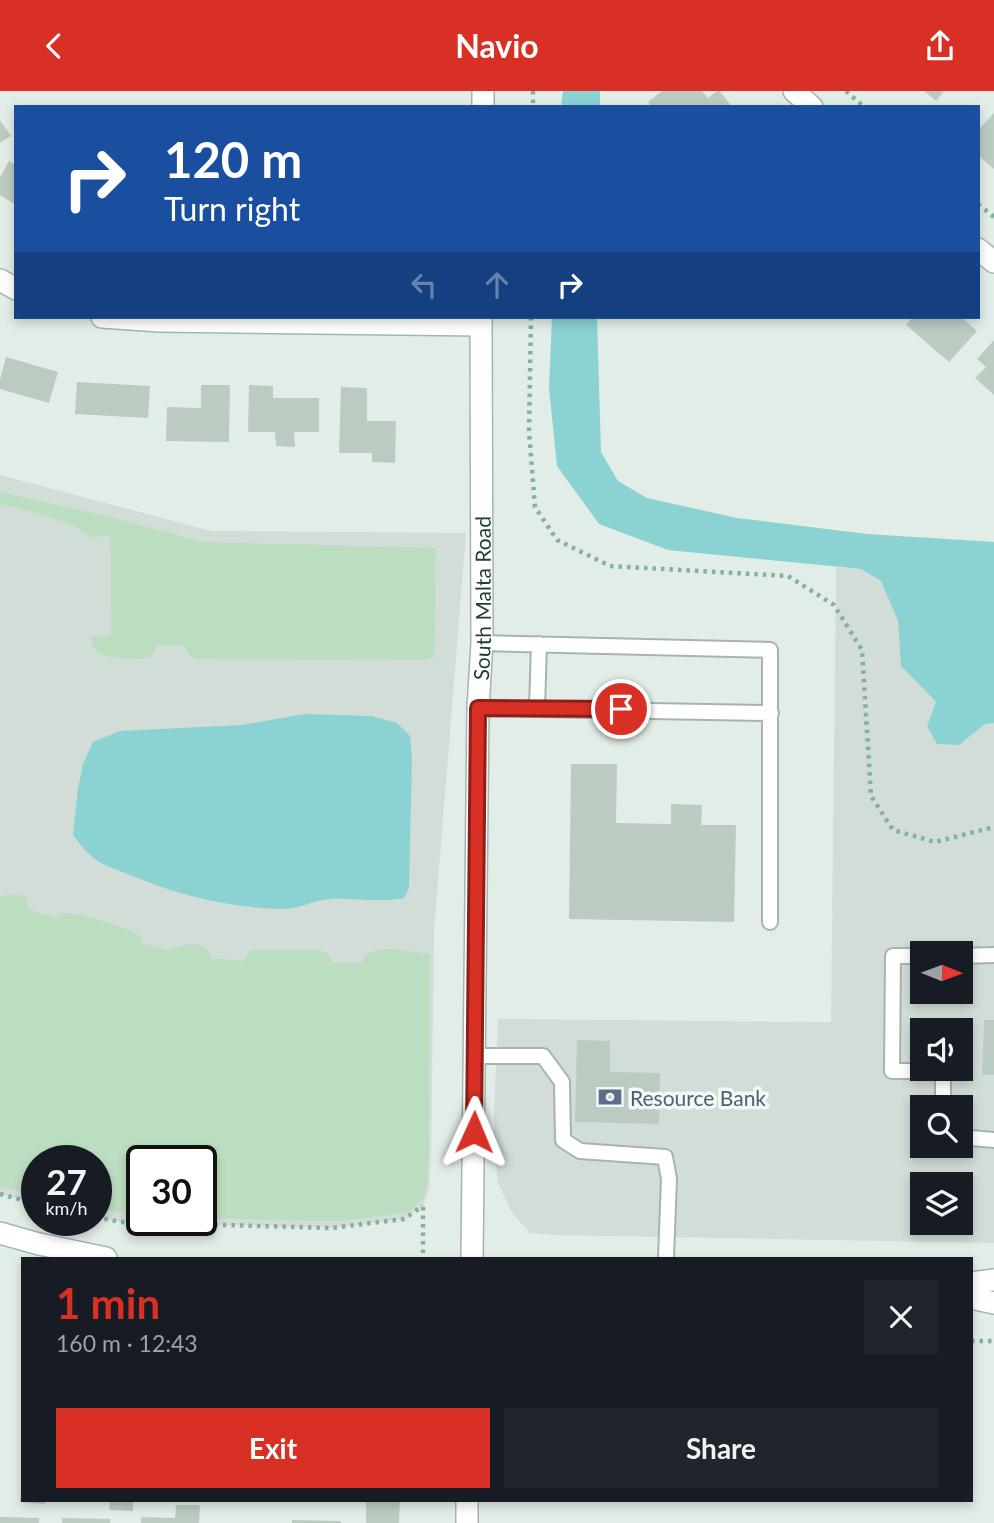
<!DOCTYPE html>
<meta charset="utf-8">
<style>
:root{--surface:#171b24;--page:#20242c;--text:#f1f3f6;--muted:#9ea1a6;--accent:#d93025}
body{margin:0;font-family:Lato,sans-serif;background:var(--page);color:var(--text);height:100vh;display:flex;flex-direction:column;font-size:26px;white-space:nowrap}
*{box-sizing:border-box;margin:0}
p{font-size:23px;color:var(--muted)}
.icon{flex:none;width:38px;height:38px;fill:none;stroke:currentColor;stroke-width:2;stroke-linecap:round;stroke-linejoin:round}
.map{position:relative;flex:1;overflow:hidden}
.side{position:absolute;left:21px;top:1166px;width:952px;height:245px;display:flex;flex-direction:column;background:var(--surface);border-radius:0px;box-shadow:0 4px 10px #0003}
.side>*{flex:none}
.banner{position:absolute;left:14px;top:14px;width:966px;height:214px;border-radius:0px;box-shadow:0 4px 10px #0003;background:#1a4fa0;color:#fff;overflow:hidden}
.needle{width:46px;rotate:91deg}
.controls{position:absolute;left:910px;top:850px;display:grid;gap:14px}
.controls a{display:grid;place-items:center;width:63px;height:63px;border-radius:0px;background:var(--surface);box-shadow:0 4px 10px #0003;font-size:35px}
.speed{position:absolute;left:21px;top:1054px;display:flex;gap:14px;font-size:35px;font-weight:700;text-align:center}
.speed>*{display:grid;place-content:center;width:91px;height:91px;border-radius:50%;background:var(--surface);box-shadow:0 4px 10px #0003;line-height:1}
.speed small{font-size:18px;font-weight:400}
.speed .limit{border:4px solid #111;border-radius:10px;background:#fff;color:#111}
.pin{position:absolute;display:grid;place-items:center;width:60px;height:60px;color:#fff;margin:-30px;border:4px solid #fff;border-radius:50%;box-shadow:0 2px 7px #0007}
.me{position:absolute;width:77px;margin:-38px;rotate:1deg;stroke-linejoin:round;filter:drop-shadow(0 0 5px #0008)}
.turn{display:flex;align-items:center;gap:24px;height:147px;padding:0 35px;font-size:32px}
.turn .icon{width:91px;height:91px;stroke-width:2.5}
.turn b{display:block;font-size:49px;line-height:60px}
.lanes{display:flex;align-items:center;height:66px;padding:0 35px;background:#0003;justify-content:center;gap:35px;direction:ltr}
.lanes .off{opacity:.35}
.round{display:grid;place-items:center;flex:none;width:74px;height:74px;border-radius:0px;background:var(--page)}
.overview{display:flex;align-items:center;justify-content:space-between;height:119px;padding:0 35px}
h1{font-size:42px;font-weight:700;line-height:52px;color:var(--accent)}
.action{display:flex;gap:14px;margin-top:auto;padding:14px 35px}
.action a{flex:1;height:80px;border-radius:0px;background:var(--accent);color:#fff;font-size:28px;font-weight:700;line-height:80px;text-align:center}
.action a+a{background:var(--page);color:var(--text)}
header{display:flex;justify-content:space-between;align-items:center;height:91px;padding:0 35px;background:var(--accent);color:#fff;font-size:32px;font-weight:700}
.map>svg:first-child{display:block}
.built{fill:#d1ddd6;fill-rule:evenodd}
.green{fill:#bcdec0}
.water{fill:#8bd2d2}
.building{fill:#bbcbc2}
.lines{fill:none;stroke-linecap:round;stroke-linejoin:round}
.service-casing{stroke:#a5b5ad;stroke-width:18}
.minor-casing{stroke:#a5b5ad;stroke-width:24}
.secondary-casing{stroke:#a1b9ad;stroke-width:24}
.path{stroke:#83b19b;stroke-width:4.5;stroke-dasharray:3.5 5;stroke-linecap:butt}
.service{stroke:#fff;stroke-width:14}
.minor{stroke:#fff;stroke-width:21}
.secondary{stroke:#fff;stroke-width:21}
.route-casing{stroke:#8d1f18;stroke-width:18}
.route{stroke:#d93025;stroke-width:12}
.labels{text-anchor:middle;dominant-baseline:central;stroke-width:7;stroke-linejoin:round;paint-order:stroke}
.street-label{font-size:21px;fill:#223e32;stroke:#f4f9f5}
.service-label{font-size:21px;fill:#4e5e75;stroke:#f4f9f5;text-anchor:start}
</style>
<header><svg class="icon" aria-label="back" viewBox="0 0 24 24"><path d="M15 5l-7 7 7 7"/></svg>Navio<svg class="icon" aria-label="share" viewBox="0 0 24 24"><path d="M12 15V3M7 8l5-5 5 5M5 13v7h14v-7"/></svg></header>
<div class="map">
<svg width="994" height="1432" viewBox="0 0 994 1432">
<rect width="100%" height="100%" fill="#e3ede7"/>
<path class="built" d="M0 384 211 440 466 442 434 841 431 1065 429 1099 423 1115 404 1128 331 1137 121 1131 96 1126V1069H37V1113L0 1103ZM142 1069H201V1129H142Z
M836 476 861 478 881 490 898 530 901 575 936 611 927 635 959 654 985 633 994 632V1152L553 1144 530 1142 512 1122 498 1092 494 1055V1023L498 928 831 931ZM922 863H961V901H922ZM922 940H961V978H922ZM922 1017H961V1055H922ZM922 1094H961V1132H922Z"/>
<path class="green" d="M0 401 106 425 203 451 436 457 434 567 420 569 197 568 190 565 184 555H156C155 560 155 562 151 565 144 570 104 568 97 561 93 557 92 551 90 546L111 545 110 445 90 446 74 435 37 422 0 413Z
M18 803 27 807 28 818 56 827 60 822C75 819 129 837 142 846V852L170 860C179 854 195 850 205 857 207 858 211 865 212 867L243 870 250 859H318L328 862 333 872H362C363 867 363 866 368 863 381 854 416 861 430 864L429 1056 427 1095 423 1107 414 1117 404 1122 350 1129 329 1130 201 1127V1069H142V1125L96 1118V1069H37V1105L0 1095V807L4 804Z"/>
<path class="water" d="M563 0H600V16H561Z
M552 226H597L601 361 618 390 647 407 737 427 867 443 994 451V632L985 633 959 654 937 653 927 635 936 611 901 575 898 530 881 490 861 478 668 459 599 433 557 375 549 297Z
M305 623 371 625 397 632 410 645 412 668 409 797 404 807C380 812 354 807 330 808 313 809 300 818 283 818 230 817 176 804 128 783 120 780 111 777 103 773 90 766 81 755 73 744L78 698 83 673 93 651 120 640 242 634Z"/>
<path class="building" d="M662 0H702L708 7 717 0H720L732 16H652L648 11Z
M924 0H944L936 10Z
M994 22V78L978 64V39Z
M0 29 11 45 0 52Z
M9 70 16 74V114L0 104V86Z
M913 226H961L977 240 949 271 906 234Z
M994 249V304L975 287 986 276 977 268Z
M6 266 58 281 49 312 0 298V289Z
M77 291 150 295 148 327 75 323Z
M201 294H230L229 351 166 350 167 316 201 317Z
M249 294 273 295V307H319V341H294L295 356 276 355 275 341H248Z
M341 296 367 297V330H396L395 372 372 371V362H339Z
M571 673H617L616 732 671 733V713L702 714 701 734H736L734 831 569 828Z
M984 929H994V984H982Z
M577 949 610 950V981L660 982 659 1033 575 1031Z
M21 1403H23V1409H45V1413L20 1411Z
M110 1409H133V1420L109 1419Z
M366 1409H400L399 1432H366Z
M176 1414H200L199 1432H141V1426L175 1427Z
M0 1426 39 1427V1432H0Z
M62 1427 110 1428V1432H62Z
M292 1429 341 1430V1432H292Z"/>
<g class="lines">
<g class="service-casing">
<path id="service" d="M482 552 770 559V831
M478 617 771 622
M537 617 539 553
M922 865H893L892 980H943V1017
M961 865 994 864
M474 965H543L562 991 563 1049 580 1060 665 1066 669 1088 666 1167
M961 1046 994 1049"/>
</g>
<g class="minor-casing">
<g id="minor">
<path d="M794 0 812 16"/>
<path d="M483 16V0"/>
<path d="M978 158 994 171"/>
<path d="M0 189 16 198"/>
<path d="M102 226 159 230 481 234"/>
<path id="s1" d="M472 1167 478 617 482 552 481 226"/>
<path d="M467 1432V1409"/>
</g>
</g>
<g class="secondary-casing">
<path id="secondary" d="M0 1142 39 1153 106 1167
M971 1192 994 1189
M971 1207 994 1212"/>
</g>
<path class="path" d="M533 0V16
M846 0 864 16
M978 113 994 126
M531 226 529 340 535 416 557 449 610 475 788 485 834 514 862 559 871 705 893 739 935 751 994 736
M0 1103 37 1113
M423 1116V1167
M96 1126 121 1131 331 1137 404 1128 423 1115
M971 1250H994"/>
<use href="#service" class="service"/>
<use href="#minor" class="minor"/>
<use href="#secondary" class="secondary"/>
</g>
<g class="lines">
<g class="route-casing">
<path id="route" d="M474 1041 478 617 621 618"/>
</g>
<use href="#route" class="route"/>
</g>
<defs>
<g id="bank-bare" transform="scale(1.89)"><path d="M-6-4H6V4H-6ZM0-2.3a2.3 2.3 0 1 0 0 4.6a2.3 2.3 0 1 0 0-4.6Z" fill="#5c6f8a" stroke="#f4f9f5" stroke-width="2.5" paint-order="stroke"/></g>
</defs>
<g fill-rule="evenodd">
<use href="#bank-bare" x="610" y="1006"/>
</g>
<g class="labels">
<g class="street-label">
<text stroke="none"><textPath href="#s1" startOffset="660">South Malta Road</textPath></text>
</g>
<g class="service-label">
<text x="630" y="1006">Resource Bank</text>
</g>
</g>
</svg>
<div class="controls">
<a><svg class="needle" viewBox="-14 -14 28 28"><path d="M0-13l5 13h-10z" fill="#e53935"/><path d="M0 13l5-13h-10z" fill="#9ea1a6"/></svg></a>
<a><svg class="icon" aria-label="sound" viewBox="0 0 24 24"><path d="M4 9h4l5-4v14l-5-4H4zM17 9q2 3 0 6"/></svg></a>
<a><svg class="icon" aria-label="search" viewBox="0 0 24 24"><circle cx="10" cy="10" r="6"/><path d="M15 15l6 6"/></svg></a>
<a><svg class="icon" aria-label="layers" viewBox="0 0 24 24"><path d="M12 4l9 5-9 5-9-5zM3 14l9 5 9-5"/></svg></a>
</div>
<div class="speed"><div>27<small>km/h</small></div><div class="limit">30</div></div>
<div class="pin" style="left:621px;top:618px;background:#d93025"><svg class="icon" aria-label="arrive" viewBox="0 0 24 24"><path d="M6 21V4h12l-3 4 3 4H6"/></svg></div>
<svg class="me" style="left:474px;top:1041px" viewBox="-20 -20 40 40"><path d="M0-17L14 15 0 8-14 15z" fill="#d93025" stroke="#fff" stroke-width="4"/></svg>
<div class="banner">
<div class="turn"><svg class="icon" aria-label="right" viewBox="0 0 24 24"><path d="M7 20v-9h11M14 6l5 5-5 5"/></svg><div><b>120 m</b>Turn right</div></div>
<div class="lanes"><svg class="icon off" aria-label="left" viewBox="0 0 24 24"><path d="M17 20v-9H6M10 6l-5 5 5 5"/></svg><svg class="icon off" aria-label="ahead" viewBox="0 0 24 24"><path d="M12 20V5M6 11l6-6 6 6"/></svg><svg class="icon" aria-label="right" viewBox="0 0 24 24"><path d="M7 20v-9h11M14 6l5 5-5 5"/></svg></div>
</div>
<section class="side">
<div class="overview"><div><h1>1 min</h1><p>160 m · 12:43</p></div><a class="round"><svg class="icon" aria-label="close" viewBox="0 0 24 24"><path d="M6 6l12 12M18 6L6 18"/></svg></a></div>
<div class="action"><a>Exit</a><a>Share</a></div>
</section>
</div>
